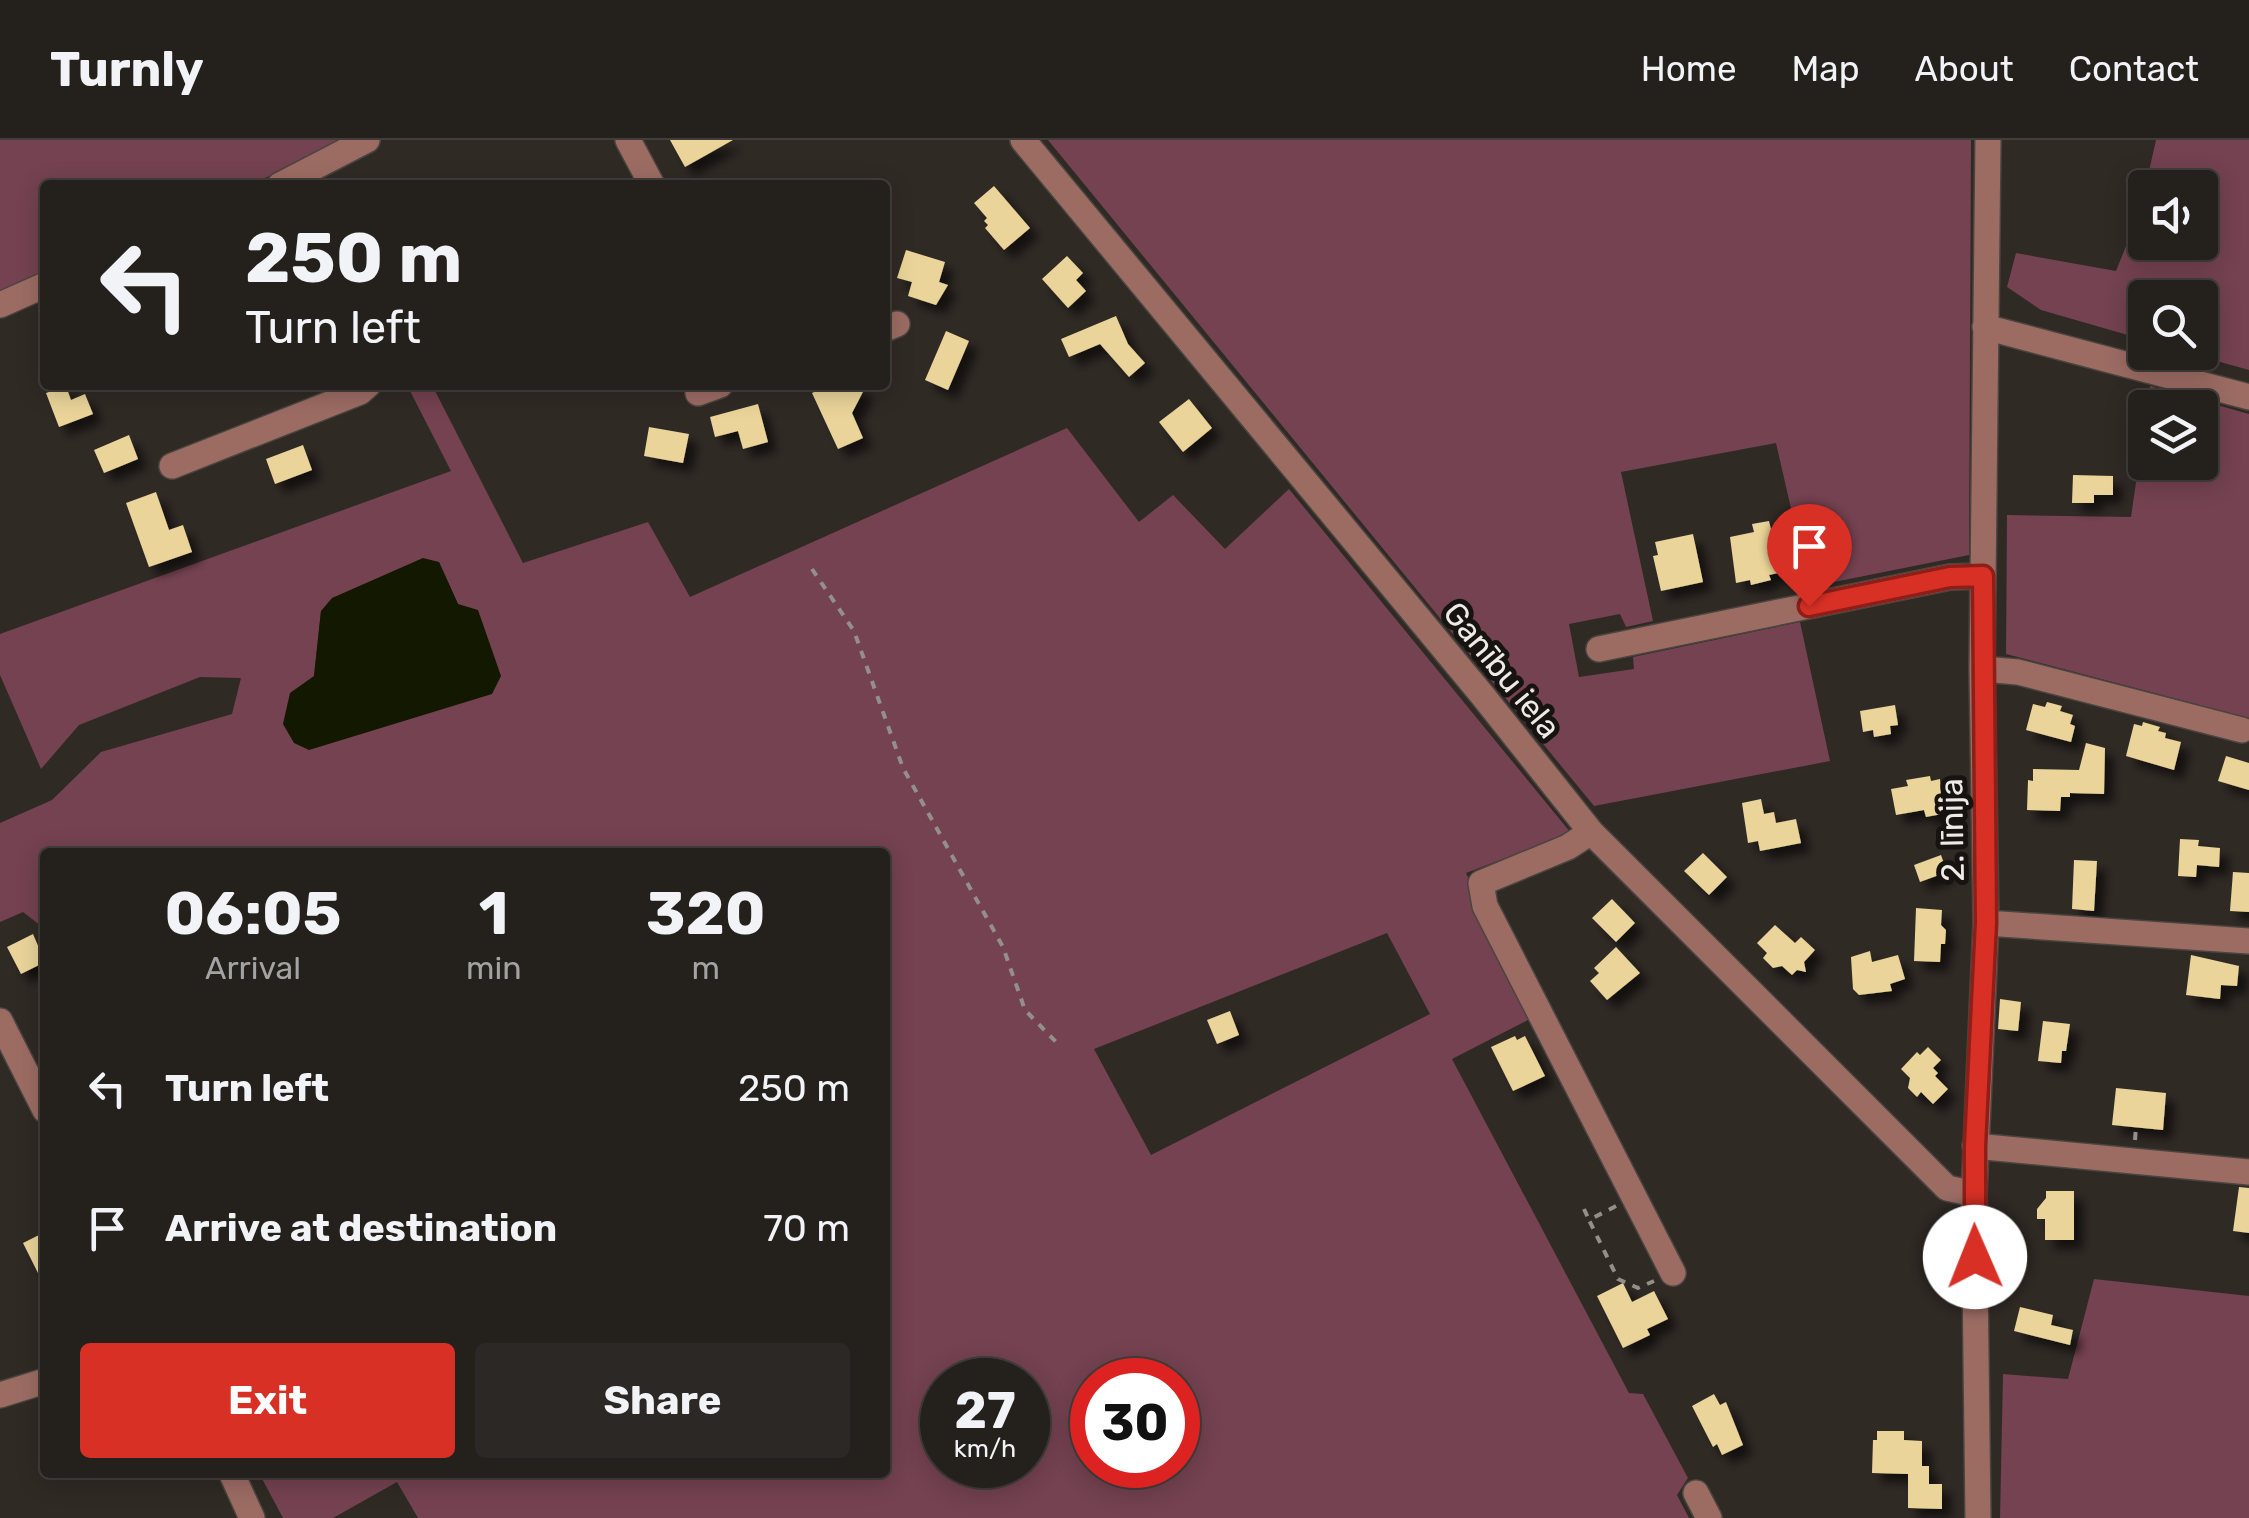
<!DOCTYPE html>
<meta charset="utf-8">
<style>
:root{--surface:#24201c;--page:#2c2825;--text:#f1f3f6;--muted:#a3a3a3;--line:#413e3b;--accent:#d93025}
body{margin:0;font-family:Rubik,sans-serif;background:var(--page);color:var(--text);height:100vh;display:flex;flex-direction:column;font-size:38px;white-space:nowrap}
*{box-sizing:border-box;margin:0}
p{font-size:32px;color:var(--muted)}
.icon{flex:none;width:55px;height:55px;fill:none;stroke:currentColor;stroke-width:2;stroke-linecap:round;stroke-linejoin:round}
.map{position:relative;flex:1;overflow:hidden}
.drawer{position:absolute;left:40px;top:708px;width:850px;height:630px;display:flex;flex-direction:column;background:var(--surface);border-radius:10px;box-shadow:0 5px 25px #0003,0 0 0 2px var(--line)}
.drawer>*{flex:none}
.banner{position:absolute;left:40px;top:40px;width:850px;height:210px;border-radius:10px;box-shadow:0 5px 25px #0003,0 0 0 2px var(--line);background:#24201c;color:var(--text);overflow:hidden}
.fabs{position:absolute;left:2128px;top:30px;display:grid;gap:20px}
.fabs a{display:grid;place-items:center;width:90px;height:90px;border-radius:10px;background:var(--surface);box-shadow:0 5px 25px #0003,0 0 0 2px var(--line);font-size:50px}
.speed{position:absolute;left:920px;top:1218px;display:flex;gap:20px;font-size:50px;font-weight:700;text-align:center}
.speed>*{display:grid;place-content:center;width:130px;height:130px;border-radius:50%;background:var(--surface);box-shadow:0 5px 25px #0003,0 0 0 2px var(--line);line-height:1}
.speed small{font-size:25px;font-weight:400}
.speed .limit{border:15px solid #d22;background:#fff;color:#111}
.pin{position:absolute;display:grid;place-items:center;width:85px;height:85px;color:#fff;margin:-102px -42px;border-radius:50% 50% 50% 0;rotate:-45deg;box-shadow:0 0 10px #0007}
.pin .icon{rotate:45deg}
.me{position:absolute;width:110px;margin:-55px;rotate:359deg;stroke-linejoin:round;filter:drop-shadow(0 0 8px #0008)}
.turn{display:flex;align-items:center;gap:35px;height:210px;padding:0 40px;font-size:45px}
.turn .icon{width:130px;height:130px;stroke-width:2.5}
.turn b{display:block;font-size:70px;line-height:85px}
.eta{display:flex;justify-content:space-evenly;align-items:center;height:170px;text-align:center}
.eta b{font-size:60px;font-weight:700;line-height:70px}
.button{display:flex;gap:20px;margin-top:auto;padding:20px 40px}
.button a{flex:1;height:115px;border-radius:10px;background:var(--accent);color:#fff;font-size:40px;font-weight:700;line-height:115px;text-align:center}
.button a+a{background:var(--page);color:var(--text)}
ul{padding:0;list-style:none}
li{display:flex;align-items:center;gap:30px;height:140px;padding:0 40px}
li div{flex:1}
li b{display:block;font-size:38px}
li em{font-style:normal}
header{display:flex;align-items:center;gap:60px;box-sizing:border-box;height:140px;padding:0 50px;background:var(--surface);border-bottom:2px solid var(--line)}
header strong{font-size:48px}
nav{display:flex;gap:55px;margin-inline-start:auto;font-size:35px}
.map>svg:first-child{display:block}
.green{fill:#744250;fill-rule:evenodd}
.water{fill:#131800}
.building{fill:#ead499;filter:url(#shadow)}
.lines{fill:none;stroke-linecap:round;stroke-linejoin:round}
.minor-casing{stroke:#4b4540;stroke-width:28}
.path{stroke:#948f8b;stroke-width:4;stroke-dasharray:8 8;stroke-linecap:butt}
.minor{stroke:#9c6c63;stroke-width:25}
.route-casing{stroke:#8d1f18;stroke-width:25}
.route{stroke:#d93025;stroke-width:18}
.labels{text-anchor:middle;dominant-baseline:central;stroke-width:10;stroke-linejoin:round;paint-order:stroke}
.street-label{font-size:32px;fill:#eeeae7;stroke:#161311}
</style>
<header>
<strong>Turnly</strong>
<nav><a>Home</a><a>Map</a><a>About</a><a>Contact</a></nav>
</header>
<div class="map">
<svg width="2249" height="1378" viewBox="0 0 2249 1378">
<defs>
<filter id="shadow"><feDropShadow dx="9" dy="9" stdDeviation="5" flood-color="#0009"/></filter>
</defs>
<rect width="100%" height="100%" fill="#302a25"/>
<path class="green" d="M0 0H340L304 21 249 45H45V135L0 155Z
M1048 0H1971L1969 415 1809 447 1776 303 1621 332 1653 481 1626 487 1620 474 1569 484 1579 537 1634 529 1633 517 1800 482 1830 621 1594 666Z
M2156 0H2249V230L2188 213 2200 212V158H2145V200L2041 170 2007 147 2016 113 2116 131 2140 71ZM2145 48H2200V102H2145Z
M407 245H432L523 423 648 382 690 457 1067 288 1139 382 1173 355 1225 409 1289 349 1571 693 1466 733 1532 878 1452 919 1629 1253 1643 1254 1688 1338 1677 1355 1689 1378H418L397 1342 333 1378H283L259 1333 885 1332V712H45V789L23 772 0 782V683L52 660 101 612 232 574 241 538 200 537 79 585 41 629 0 535V494L451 331ZM439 422 458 464 314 536 321 471ZM1387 793 1430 874 1151 1015 1094 909ZM942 1240H1028V1325H942ZM1092 1240H1178V1325H1092Z
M2150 246 2249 274V578L2006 514 2007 375 2131 377 2145 280V322H2200V268L2147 267Z
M2094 1139 2249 1156V1378H2000L2003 1234 2068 1239Z"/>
<path class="water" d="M423 418 439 422 458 464 478 470 501 536 492 554 309 610 294 603 283 584 290 553 314 536 321 471 332 458Z"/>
<path class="building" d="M670 0H733L685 27Z
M994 46 1030 88 1004 110 985 88 988 85 984 81 987 78 974 63Z
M906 110 945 122 939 142 948 145 936 165 908 156 912 142 897 138Z
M1067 116 1083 133 1076 140 1086 151 1068 168 1042 139Z
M1116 176 1128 204 1145 223 1129 237 1100 204 1069 217 1061 199Z
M946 191 969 201 948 250 925 240Z
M829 245H856L864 250 852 273 863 298 838 309 812 253Z
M66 246 71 260 85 254 93 274 59 287 46 253Z
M1189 259 1212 288 1183 312 1159 282Z
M758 264 768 302 743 309 738 291 715 297 710 277Z
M649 287 689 294 683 323 644 316Z
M129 295 138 319 104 333 94 310Z
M303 305 312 330 275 344 266 319Z
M2073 335 2113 336V355H2094V363H2072Z
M156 352 169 390 183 385 192 412 149 427 126 363Z
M1769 381 1773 397 1781 402 1783 432 1769 435 1771 440 1751 445 1750 440 1736 443 1730 397 1754 392 1752 384Z
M1693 394 1703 442 1661 451 1653 416 1658 415 1655 402Z
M2047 562 2062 566 2060 571 2073 575 2070 584 2075 586 2071 602 2026 590 2033 564 2045 567Z
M1895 565 1898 585 1890 586 1891 594 1874 597 1873 590 1863 592 1860 571Z
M2143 582 2160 587 2158 591 2166 593 2165 598 2181 602 2174 630 2126 616 2134 584 2142 586Z
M2086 603 2105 608 2104 654 2070 653V657H2061L2060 671 2027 670 2028 640 2033 641V629L2079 630Z
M2226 616 2249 623V650L2218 641Z
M1930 636 1931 641 1940 639 1942 674 1926 677 1924 670 1896 675 1891 649 1908 646 1906 640Z
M1761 659 1764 674 1774 672 1776 683 1796 679 1801 703 1760 711 1758 701 1748 703 1742 663Z
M2180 699 2199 700 2198 706 2220 708 2219 727 2197 725 2196 737 2178 736Z
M1703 713 1727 737 1709 755 1684 731Z
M1941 715 1947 732 1920 742 1914 725Z
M2074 720 2097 721 2094 771 2072 769Z
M2233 732 2249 733V772L2230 771Z
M1612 759 1635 783 1616 802 1592 778Z
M1916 768 1942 770 1941 785 1946 790 1945 804H1941L1940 822 1914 821Z
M1775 785 1795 803 1801 797 1815 810 1804 822 1806 832 1797 830 1792 835 1782 826 1773 828 1763 818 1767 813 1757 803Z
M33 794 45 822 21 834 7 807Z
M1616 807 1640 833 1607 860 1590 841 1599 833 1594 828Z
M1870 811 1872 822 1898 815 1905 839 1890 844 1892 851 1859 855 1853 849 1851 817Z
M2191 815 2239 826 2237 846 2221 845 2220 859 2186 855Z
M2000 859 2021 862 2018 891 1998 889Z
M1230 871 1239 895 1217 904 1207 880Z
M2043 881 2070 884 2066 911H2062L2061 923 2038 921Z
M1515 896 1517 900 1525 896 1545 936 1513 951 1491 907Z
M1928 907 1941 920 1933 928 1938 933 1935 936 1948 949 1933 964 1921 952 1917 957 1908 948 1910 938 1901 929 1917 912 1920 915Z
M2116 948 2166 953 2163 990 2112 985Z
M2239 1047 2249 1048V1093L2233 1091Z
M2046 1051H2074V1100H2045V1079H2037V1069L2046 1058Z
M45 1092V1147L23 1103Z
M1623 1143 1632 1162 1654 1151 1668 1179 1647 1189 1650 1195 1623 1208 1597 1156Z
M2020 1167 2053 1175 2051 1185 2073 1190 2070 1205 2014 1191Z
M1714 1254 1720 1265 1726 1262 1743 1305 1722 1315 1717 1304 1713 1307 1692 1266Z
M1877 1291H1904V1300L1922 1301V1326H1929V1344H1942V1369L1908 1368V1334L1872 1333 1873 1300H1877Z"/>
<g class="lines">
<g class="minor-casing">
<path id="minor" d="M628 0 652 45
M1023 0 1483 556 1591 692 1947 1048 1974 1054
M280 45 367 0
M0 165 45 145
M1985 187 2249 257
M885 189 897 184
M698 253 720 245
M172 326 360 252 368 245
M1599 509 1950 437 1983 436
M1982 529 2018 532 2242 590
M1591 692 1568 707 1481 743 1485 766 1673 1133
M1986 783 2249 801
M0 881 45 970
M1975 1006 2249 1032
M0 1255 45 1241
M231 1332 252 1378
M1696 1353 1709 1378
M1978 1378 1974 1054 1986 783 1982 529 1988 0"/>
</g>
<path class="path" d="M812 429 854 491 903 628 1003 807 1025 870 1057 903
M2135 1000 2136 987
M1616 1066 1589 1080 1618 1139 1638 1148 1654 1141
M1584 1069 1589 1080"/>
<use href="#minor" class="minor"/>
</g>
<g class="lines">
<g class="route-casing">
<path id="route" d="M1809 466 1950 437 1983 436 1986 783 1975 1006V1117"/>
</g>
<use href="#route" class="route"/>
</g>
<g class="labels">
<g class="street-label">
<text transform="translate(1502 530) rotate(51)">Ganību iela</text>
<text transform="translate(1952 690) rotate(-91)">2. līnija</text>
</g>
</g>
</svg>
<div class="fabs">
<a><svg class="icon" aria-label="sound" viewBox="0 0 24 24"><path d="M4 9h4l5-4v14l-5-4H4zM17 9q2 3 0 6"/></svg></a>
<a><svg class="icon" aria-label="search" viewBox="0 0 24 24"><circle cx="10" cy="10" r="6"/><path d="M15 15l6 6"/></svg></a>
<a><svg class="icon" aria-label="layers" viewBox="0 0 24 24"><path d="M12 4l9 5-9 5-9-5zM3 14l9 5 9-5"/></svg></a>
</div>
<div class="speed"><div>27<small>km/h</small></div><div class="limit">30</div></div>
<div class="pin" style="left:1809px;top:466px;background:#d93025"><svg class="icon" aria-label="arrive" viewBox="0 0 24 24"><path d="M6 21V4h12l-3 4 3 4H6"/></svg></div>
<svg class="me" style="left:1975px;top:1117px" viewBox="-20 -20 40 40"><circle r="19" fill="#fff"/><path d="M0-13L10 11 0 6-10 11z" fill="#d93025"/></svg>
<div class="banner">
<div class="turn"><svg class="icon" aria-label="left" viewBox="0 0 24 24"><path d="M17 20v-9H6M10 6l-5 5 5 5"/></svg><div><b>250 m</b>Turn left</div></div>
</div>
<section class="drawer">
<div class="eta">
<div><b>06:05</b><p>Arrival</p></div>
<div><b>1</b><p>min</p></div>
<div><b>320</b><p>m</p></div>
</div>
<ul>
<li><svg class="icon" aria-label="left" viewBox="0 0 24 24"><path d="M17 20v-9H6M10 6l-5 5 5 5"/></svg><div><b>Turn left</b></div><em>250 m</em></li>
<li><svg class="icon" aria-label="arrive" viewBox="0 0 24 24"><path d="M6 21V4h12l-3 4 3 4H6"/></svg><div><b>Arrive at destination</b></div><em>70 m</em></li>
</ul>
<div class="button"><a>Exit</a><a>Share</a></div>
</section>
</div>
